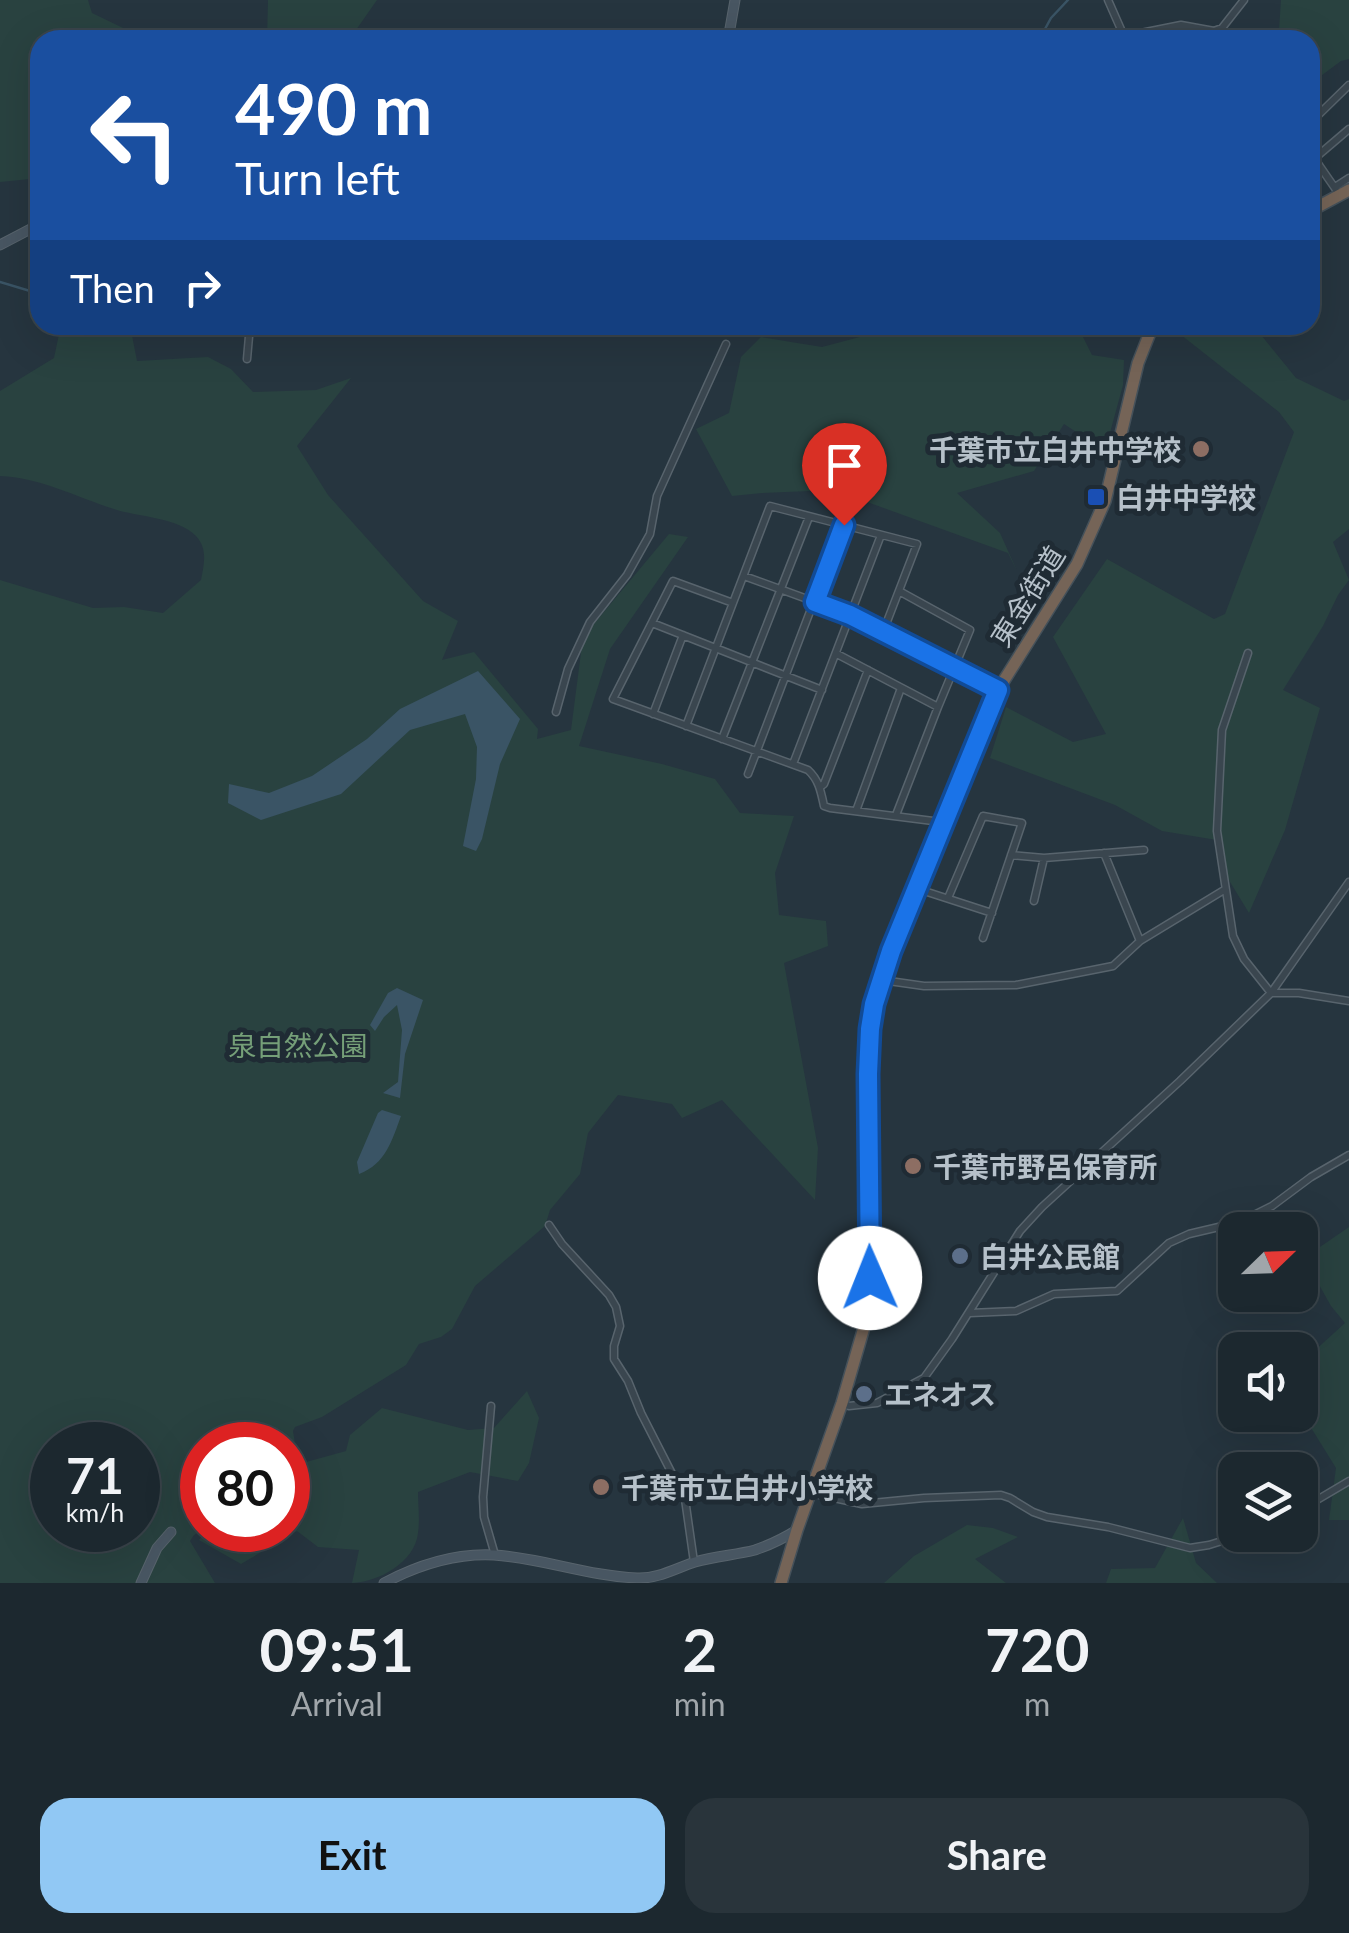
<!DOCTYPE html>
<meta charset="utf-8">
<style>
:root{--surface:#1c282f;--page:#29343b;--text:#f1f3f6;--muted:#a0a6aa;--line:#3a444b;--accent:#91c8f4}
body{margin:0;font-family:Lato,"Noto Sans JP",sans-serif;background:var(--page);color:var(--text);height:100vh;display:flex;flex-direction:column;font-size:38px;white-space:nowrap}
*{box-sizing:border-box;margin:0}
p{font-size:32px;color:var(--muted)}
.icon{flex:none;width:55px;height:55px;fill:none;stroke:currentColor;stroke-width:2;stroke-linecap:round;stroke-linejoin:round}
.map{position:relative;height:1583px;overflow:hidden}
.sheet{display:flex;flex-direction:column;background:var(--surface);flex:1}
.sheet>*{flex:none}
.top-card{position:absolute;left:30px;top:30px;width:1290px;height:305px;border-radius:30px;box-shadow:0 10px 40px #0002,0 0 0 2px var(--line);background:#1a4fa0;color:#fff;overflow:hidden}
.needle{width:65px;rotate:67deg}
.controls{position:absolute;left:1218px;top:1212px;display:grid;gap:20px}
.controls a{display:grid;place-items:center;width:100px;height:100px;border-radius:20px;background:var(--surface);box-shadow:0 10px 40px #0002,0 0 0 2px var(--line);font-size:50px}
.speed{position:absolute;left:30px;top:1422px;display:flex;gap:20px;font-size:50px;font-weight:700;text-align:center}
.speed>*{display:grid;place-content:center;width:130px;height:130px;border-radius:50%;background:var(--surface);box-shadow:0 10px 40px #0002,0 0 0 2px var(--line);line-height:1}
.speed small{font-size:25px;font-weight:400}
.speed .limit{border:15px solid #d22;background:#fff;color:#111}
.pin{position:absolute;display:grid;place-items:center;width:85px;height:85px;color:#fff;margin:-102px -42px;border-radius:50% 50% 50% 0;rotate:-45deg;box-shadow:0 0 10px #0007}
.pin .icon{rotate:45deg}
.me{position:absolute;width:110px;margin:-55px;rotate:359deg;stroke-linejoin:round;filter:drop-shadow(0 0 8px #0008)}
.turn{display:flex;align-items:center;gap:35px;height:210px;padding:0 40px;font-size:45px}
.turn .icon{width:130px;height:130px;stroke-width:2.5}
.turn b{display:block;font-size:70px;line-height:85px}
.then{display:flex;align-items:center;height:95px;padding:0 40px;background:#0003;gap:20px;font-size:38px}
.eta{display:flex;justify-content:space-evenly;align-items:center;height:170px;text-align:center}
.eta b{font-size:60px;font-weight:700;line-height:70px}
.action{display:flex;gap:20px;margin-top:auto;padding:20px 40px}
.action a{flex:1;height:115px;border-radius:30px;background:var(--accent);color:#111;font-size:40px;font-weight:700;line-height:115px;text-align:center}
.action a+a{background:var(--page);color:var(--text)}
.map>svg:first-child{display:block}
.green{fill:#294240;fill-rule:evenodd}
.water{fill:#3a5465}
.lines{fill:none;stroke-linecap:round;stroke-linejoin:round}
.stream{stroke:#3a5465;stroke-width:2.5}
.street-casing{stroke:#58646d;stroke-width:9}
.secondary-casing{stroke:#58646d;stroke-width:11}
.highway-casing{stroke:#45515a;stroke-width:14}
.street{stroke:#3a464f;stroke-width:6}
.secondary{stroke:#485662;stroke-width:9}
.highway{stroke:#756457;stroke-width:11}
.route-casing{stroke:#114b97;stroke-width:25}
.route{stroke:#1a73e8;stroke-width:18}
.education-dot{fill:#8d6e63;stroke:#1f2b34;stroke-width:4}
.transit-dot{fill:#1a4fb4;stroke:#1f2b34;stroke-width:4}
.service-dot{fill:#5c6f8a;stroke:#1f2b34;stroke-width:4}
.labels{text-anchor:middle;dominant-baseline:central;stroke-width:10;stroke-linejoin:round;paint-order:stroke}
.poi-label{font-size:28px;font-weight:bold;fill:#b6c1ca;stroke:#1f2b34;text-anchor:start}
.street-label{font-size:28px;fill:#b6c1ca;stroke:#1f2b34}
.park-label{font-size:28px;fill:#759f78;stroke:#1f2b34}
</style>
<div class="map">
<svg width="1349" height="1583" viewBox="0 0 1349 1583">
<rect width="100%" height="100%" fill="#26353f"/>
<path class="green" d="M0 0H88L92 13 148 40H40V178L0 182Z
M268 0H377L349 40H267Z
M1281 0H1349V59L1341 61 1310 84V40H1275L1279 30Z
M61 325H130L137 361 208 357 231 369 253 392 316 390 351 378 297 446 328 495 423 601 458 621 442 660 474 652 538 729 537 739 571 730 583 637 669 534 688 537 610 649 579 746 662 764 715 779 740 813 794 816 775 873 779 915 826 921 828 946 784 963 818 1148 815 1200 722 1100 682 1118 672 1104 618 1095 588 1133 580 1174 550 1210 545 1226 475 1286 452 1329 441 1337 419 1344 406 1365 322 1417 295 1427 293 1431 297 1456 288 1462V1445H202L203 1530 194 1535 190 1541 215 1583H0V580L93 608 124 607 163 613 201 580C204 564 208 549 196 536 178 517 137 517 114 509 76 497 39 477 0 476V391L54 358ZM52 1445H138V1530H52Z
M905 325H1077L1092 355 1124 360 1123 385 1105 451 1064 424 1034 471 957 493 1000 533 1017 571 1008 553 834 490 762 493 732 496 696 429 729 413 741 357 761 337 822 347Z
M1180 325H1253L1296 378 1344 401 1349 399V529L1333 542 1349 580 1338 595 1323 626 1283 690 1320 708 1285 830 1249 913 1227 877 1223 841 1162 831 1115 805 990 758 1006 707 1073 742 1106 734 1053 637 1107 559 1214 619 1225 614 1294 432 1279 412 1176 331Z
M1349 1227V1520H1329L1336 1468 1300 1410V1364L1345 1323 1331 1306 1304 1258Z
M527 1391 539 1418 529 1463 518 1481 470 1472 418 1492C418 1505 420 1519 418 1533 415 1562 379 1582 352 1583L359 1550 318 1547 297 1531 241 1564 199 1540 207 1530H288V1467L346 1451 350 1435 382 1408 468 1430 494 1428Z
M1183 1518 1196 1563 1217 1583H1106L1111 1569 1155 1568Z
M967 1525 993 1528 1018 1537 975 1559 1006 1583H884L914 1556Z"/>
<path class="water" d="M478 671 520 719 500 764 482 839 476 851 463 846 476 779 477 747 465 714 410 730 341 794 261 820 228 803 229 784 269 793 312 776 367 739 400 709Z
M397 988 423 1000 405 1054 400 1098 383 1093 398 1082 402 1030 397 1005 384 1017 375 1031 370 1025 388 993Z
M382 1110 401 1116C392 1140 386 1164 359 1174L357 1162 378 1113Z"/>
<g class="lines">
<path class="stream" d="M1039 40 1051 18 1068 0
M0 282 40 294"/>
<g class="street-casing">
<path id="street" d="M1108 0 1123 34 1141 33 1181 25 1214 31 1222 28 1244 0
M1310 123 1349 85
M1310 152 1339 194
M1315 158 1349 129
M1335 187 1349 178
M247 359 250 325
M744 576 851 615 998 690
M733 603 673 581 613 699 808 770C819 780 821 792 824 806L830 808 941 822
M652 623 822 690
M1248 653 1222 730 1217 831 1233 936 1244 959 1271 993H1299L1349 1001
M837 654 938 707
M556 712 568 669 590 622 627 575 650 534 657 496 726 344
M653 714 683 635
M686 726 770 506 917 544 883 632
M722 739 809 517
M793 764 881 535
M748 774 843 525
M820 787 824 784 868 670
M856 811 901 688
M896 815 938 707 970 630 899 591
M1104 853 1140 941
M1011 855 1044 858 1144 850
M918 889 992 913
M948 898 983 816 1022 823 983 938
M1034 901 1044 858
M882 980 924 986 1016 985 1113 966 1140 941 1224 890
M549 1225 562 1244 609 1295 616 1307 620 1326 614 1346V1359L628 1381 641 1413 685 1499 694 1562
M970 1313 1016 1311 1054 1294 1117 1291 1169 1243 1189 1234 1240 1222 1272 1206 1311 1177 1349 1155
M843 1404 849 1406 877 1403 924 1378 952 1339 1020 1231 1042 1207 1180 1081 1271 993 1349 882
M491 1406 483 1497 484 1517 495 1555
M811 1493 862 1504 924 1498 1001 1495 1010 1498 1033 1512 1047 1517 1108 1527 1190 1548 1209 1545 1241 1535
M1300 1510 1349 1481"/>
</g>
<g class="secondary-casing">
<path id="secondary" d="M728 40 735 0
M0 245 40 224
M141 1583 157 1548 171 1532
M384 1583C418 1565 456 1553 494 1555 542 1558 588 1576 637 1578 658 1579 676 1568 695 1562 715 1556 736 1555 755 1550 770 1545 784 1538 797 1530"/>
</g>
<g class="highway-casing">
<path id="highway" d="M1310 211 1349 190
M781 1583 797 1530 842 1403 867 1317 871 1278 869 1050 874 1004 881 980 942 823 998 690 1077 564 1105 501 1138 363 1153 325"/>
</g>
<use href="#street" class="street"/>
<use href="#secondary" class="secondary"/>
<use href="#highway" class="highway"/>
</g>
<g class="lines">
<g class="route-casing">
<path id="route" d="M844 525 815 602 850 615 998 690 891 951 874 1004 870 1029 868 1074 870 1278"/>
</g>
<use href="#route" class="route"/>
</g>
<g class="education-dot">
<circle cx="1201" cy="449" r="10"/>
<circle cx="913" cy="1166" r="10"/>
<circle cx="601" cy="1487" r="10"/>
</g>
<rect class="transit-dot" x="1086" y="487" width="20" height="20" rx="5"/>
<g class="service-dot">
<circle cx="960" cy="1256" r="10"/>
<circle cx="864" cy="1394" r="10"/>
</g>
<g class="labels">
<g class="poi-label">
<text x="1181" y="449" text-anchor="end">千葉市立白井中学校</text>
<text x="1116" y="497">白井中学校</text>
<text x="933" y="1166">千葉市野呂保育所</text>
<text x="980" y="1256">白井公民館</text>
<text x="884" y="1394">エネオス</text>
<text x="621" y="1487">千葉市立白井小学校</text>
</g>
<g class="street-label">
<text transform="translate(1027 596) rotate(-58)">東金街道</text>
</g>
<g class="park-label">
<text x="298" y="1045">泉自然公園</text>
</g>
</g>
</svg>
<div class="controls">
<a><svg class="needle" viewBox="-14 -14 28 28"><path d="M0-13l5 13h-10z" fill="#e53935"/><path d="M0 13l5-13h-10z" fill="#a0a6aa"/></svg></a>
<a><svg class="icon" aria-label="sound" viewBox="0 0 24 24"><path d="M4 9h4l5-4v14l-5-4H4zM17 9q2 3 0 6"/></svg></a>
<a><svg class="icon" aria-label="layers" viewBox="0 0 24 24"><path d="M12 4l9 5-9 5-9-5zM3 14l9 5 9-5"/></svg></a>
</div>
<div class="speed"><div>71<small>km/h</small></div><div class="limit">80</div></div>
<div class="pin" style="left:844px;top:525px;background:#d93025"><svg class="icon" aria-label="arrive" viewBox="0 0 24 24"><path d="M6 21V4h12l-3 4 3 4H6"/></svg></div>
<svg class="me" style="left:870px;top:1278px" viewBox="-20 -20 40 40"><circle r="19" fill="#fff"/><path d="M0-13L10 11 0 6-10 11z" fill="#1a73e8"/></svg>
<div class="top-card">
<div class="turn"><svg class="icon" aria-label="left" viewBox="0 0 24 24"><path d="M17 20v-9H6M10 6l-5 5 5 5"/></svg><div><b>490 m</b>Turn left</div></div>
<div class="then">Then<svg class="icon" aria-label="right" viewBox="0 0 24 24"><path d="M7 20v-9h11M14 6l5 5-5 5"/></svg></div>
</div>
</div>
<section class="sheet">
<div class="eta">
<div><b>09:51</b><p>Arrival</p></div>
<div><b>2</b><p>min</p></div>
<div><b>720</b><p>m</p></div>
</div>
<div class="action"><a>Exit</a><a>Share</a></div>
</section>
